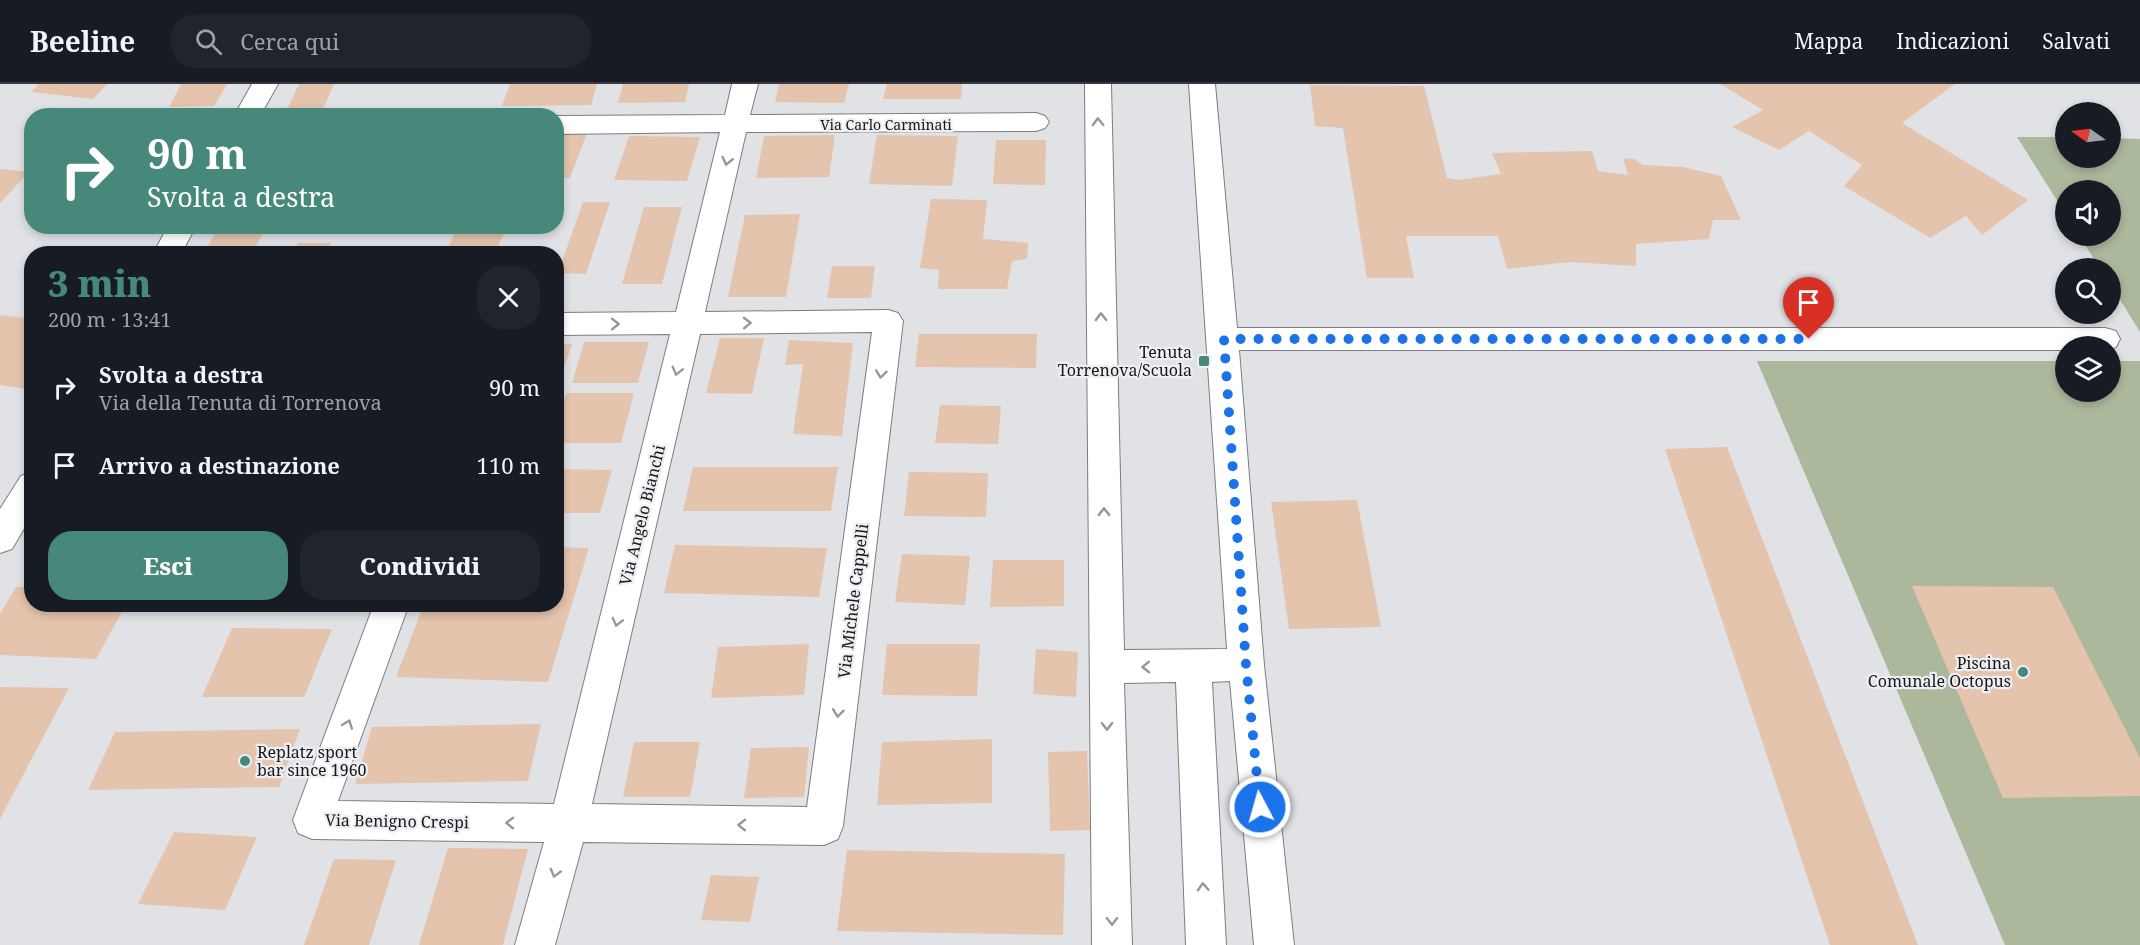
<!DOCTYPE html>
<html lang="it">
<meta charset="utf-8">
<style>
:root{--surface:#171b24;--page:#20242c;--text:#f1f3f6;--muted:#9ea1a6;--line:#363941;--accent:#46887a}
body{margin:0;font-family:"Noto Serif",serif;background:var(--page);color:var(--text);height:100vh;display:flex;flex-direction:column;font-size:22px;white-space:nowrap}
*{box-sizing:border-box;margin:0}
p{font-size:20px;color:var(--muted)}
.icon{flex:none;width:33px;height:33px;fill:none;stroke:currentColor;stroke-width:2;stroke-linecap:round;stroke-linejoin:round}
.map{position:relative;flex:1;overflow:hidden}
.drawer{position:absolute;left:24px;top:162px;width:540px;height:366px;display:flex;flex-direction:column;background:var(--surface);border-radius:24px;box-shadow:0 3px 9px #0003}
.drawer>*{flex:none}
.guide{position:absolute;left:24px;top:24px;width:540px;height:126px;border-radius:24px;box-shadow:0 3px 9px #0003;background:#46887a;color:#fff;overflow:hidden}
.needle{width:39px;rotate:284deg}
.controls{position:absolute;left:2055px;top:18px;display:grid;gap:12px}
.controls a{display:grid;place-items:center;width:66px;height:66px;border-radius:50%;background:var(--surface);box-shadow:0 3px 9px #0003;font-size:30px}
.pin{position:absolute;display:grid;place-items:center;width:51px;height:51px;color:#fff;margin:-62px -26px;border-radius:50% 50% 50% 0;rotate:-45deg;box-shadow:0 0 6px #0007}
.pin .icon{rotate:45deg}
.me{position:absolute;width:66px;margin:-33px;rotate:354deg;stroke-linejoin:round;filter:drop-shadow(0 0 4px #0008)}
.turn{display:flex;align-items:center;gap:21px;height:126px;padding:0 24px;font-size:27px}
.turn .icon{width:78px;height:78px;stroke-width:2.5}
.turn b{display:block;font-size:42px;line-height:51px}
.round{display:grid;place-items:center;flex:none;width:63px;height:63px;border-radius:24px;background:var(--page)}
.summary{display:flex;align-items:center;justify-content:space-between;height:102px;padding:0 24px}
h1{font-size:36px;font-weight:800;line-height:45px;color:var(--accent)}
.action{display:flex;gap:12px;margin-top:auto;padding:12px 24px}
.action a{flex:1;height:69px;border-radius:24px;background:var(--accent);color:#fff;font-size:24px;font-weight:800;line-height:69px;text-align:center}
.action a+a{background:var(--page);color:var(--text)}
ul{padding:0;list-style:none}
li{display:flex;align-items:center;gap:18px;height:78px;padding:0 24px}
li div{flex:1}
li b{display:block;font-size:22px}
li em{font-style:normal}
header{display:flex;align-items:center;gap:36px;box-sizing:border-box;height:84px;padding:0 30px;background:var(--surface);border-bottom:2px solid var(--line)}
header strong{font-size:28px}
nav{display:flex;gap:33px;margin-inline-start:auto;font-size:21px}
.search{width:420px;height:54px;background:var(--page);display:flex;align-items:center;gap:15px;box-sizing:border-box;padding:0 21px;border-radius:24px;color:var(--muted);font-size:22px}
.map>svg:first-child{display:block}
.green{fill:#abb89c}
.building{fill:#e4c4ad}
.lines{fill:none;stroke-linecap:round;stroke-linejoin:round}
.minor-casing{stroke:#7c7d81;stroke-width:2}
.minor{fill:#fff;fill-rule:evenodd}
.oneway{stroke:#979798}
.route{stroke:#1a73e8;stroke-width:10;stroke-dasharray:0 18}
.poi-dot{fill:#46887a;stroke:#eeeff3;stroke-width:2}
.labels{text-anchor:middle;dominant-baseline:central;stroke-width:4.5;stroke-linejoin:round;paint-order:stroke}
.far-street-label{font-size:14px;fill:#171719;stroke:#eeeff3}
.poi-label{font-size:16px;fill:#171719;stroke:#eeeff3;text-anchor:end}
.street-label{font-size:16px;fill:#171719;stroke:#eeeff3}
</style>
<header>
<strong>Beeline</strong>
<div class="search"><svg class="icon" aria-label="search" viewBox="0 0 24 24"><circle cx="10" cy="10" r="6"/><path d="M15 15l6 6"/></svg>Cerca qui</div>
<nav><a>Mappa</a><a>Indicazioni</a><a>Salvati</a></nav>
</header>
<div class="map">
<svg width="2140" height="861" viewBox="0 0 2140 861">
<rect width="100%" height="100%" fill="#e1e2e6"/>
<path class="green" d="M2017 53H2065L2066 74H2110L2111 54 2140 55V248L2111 201 2110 184H2100L2079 152H2110V106H2066L2065 129Z
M1757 277H2065L2066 308H2110L2111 277H2140V861H2005Z"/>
<path class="building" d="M39 0H107L93 15 31 8Z
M181 0H227L214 22 169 23Z
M299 0H334L320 32H284Z
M510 0H597L591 21 502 22Z
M623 0H689L685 18 618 19Z
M779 0H849L844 19 775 18Z
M887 0H962L961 15H883Z
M1720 0H1955L1902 39 2028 116 1982 151 1966 132 1930 154 1844 102 1862 81 1809 47 1779 66 1732 43 1763 26Z
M1310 1 1424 2 1447 94 1458 96 1501 90 1492 69 1592 67 1598 87 1628 91 1623 74 1634 75 1643 81 1683 83 1721 92 1741 136H1713L1709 155 1636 160V182L1569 178 1507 185 1498 152H1406L1414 194H1367L1343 44 1315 42Z
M366 25H419L416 32H363Z
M556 48 587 49 570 94H556Z
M835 51 829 93 756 94 764 52Z
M877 51 958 52 952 102 869 100Z
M629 52 700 53 687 97 614 96Z
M996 56H1046L1045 101 993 100Z
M0 85 29 88 0 119Z
M931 115 987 116 983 155 1028 159 1027 175 1012 177 1007 205H938L939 186 920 184Z
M583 118H610L586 190 558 189Z
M644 123H682L662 200H622Z
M800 130 786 213H728L745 131Z
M219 142H267L252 170H204Z
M456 145 505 146 495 170H446Z
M298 159H331L326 170H293Z
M68 162 119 166 116 170H61Z
M396 164 415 165 412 170H394Z
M832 182H875L871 214H827Z
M0 231 32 235V306L0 301Z
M919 250H1037L1036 284 915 283Z
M720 254H764L752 310 706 309Z
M789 256 853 259 842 352 793 350 803 280 785 281Z
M584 258H649L638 299H572Z
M556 260H572L557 305H556Z
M566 309H634L621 359H556V343Z
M940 321 1001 322 998 360 935 359Z
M1727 363 1918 861H1830L1665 365Z
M693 383H838L831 427H683Z
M556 385 612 386 600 429H556Z
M909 388 988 389 986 433 904 432Z
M1357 416 1381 543 1289 545 1271 418Z
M675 461 827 464 819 513 664 509Z
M556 463 589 464 548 598 396 593 424 520H556Z
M902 470 970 472 965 521 895 518Z
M993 476H1064V522L990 523Z
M1912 502 2053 503 2140 674V712L2003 714Z
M16 503H32V520H126L96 575 0 571V530Z
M232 544 332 545 304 613H202Z
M809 560 804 611 711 614 718 563Z
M887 560H980L977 612 882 611Z
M1036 565 1078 568 1076 613 1033 610Z
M0 603 69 604 0 735Z
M541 640 528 697 355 700 372 643Z
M300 645 279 703 88 706 115 648Z
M992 655V719L877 721 882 658Z
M634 658H700L690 713H623Z
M809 663 804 713 744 714 751 664Z
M1087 667 1090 746 1050 747 1048 668Z
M174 748 257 753 225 826 138 820Z
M448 764 528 765 503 861H419Z
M847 766 1065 770 1063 851 837 847Z
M334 775 396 776 369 861H304Z
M711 791 759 793 750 838 701 836Z"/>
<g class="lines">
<g class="minor-casing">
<path id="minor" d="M252 0H278L260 32H234Z
M732 0H758L750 31 1036 29 1045 32 1049 38 1045 44 1036 47 746 48 705 228 888 226 898 229 903 237 843 742 838 755 824 761 583 758 555 861H515L544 758 312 755 298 749 293 736 374 520H409L338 717 554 720 670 250 556 251V229L676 228 720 48 556 50V32L725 31ZM872 248 807 723 592 720 700 250Z
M1085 0H1111L1124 566 1227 565 1189 0H1215L1237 244H2105L2116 247 2120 255 2116 263 2110 265 2066 262V266H1239L1264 581 1294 861H1254L1230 597 1212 598 1226 861H1186L1176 598 1124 599 1132 861H1092Z
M168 142H196L181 170H153Z
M32 388V431L12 465 0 469V425L21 392Z"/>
</g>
<use href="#minor" class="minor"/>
</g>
<defs><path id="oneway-chevron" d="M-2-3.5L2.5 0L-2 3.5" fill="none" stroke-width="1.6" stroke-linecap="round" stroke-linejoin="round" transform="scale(1.5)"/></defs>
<g class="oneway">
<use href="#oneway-chevron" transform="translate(1098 38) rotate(-91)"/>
<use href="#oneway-chevron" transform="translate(727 77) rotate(103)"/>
<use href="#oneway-chevron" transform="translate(1101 233) rotate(-91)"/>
<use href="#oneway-chevron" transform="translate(747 239) rotate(-1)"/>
<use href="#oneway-chevron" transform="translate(615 240)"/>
<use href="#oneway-chevron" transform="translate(677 287) rotate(104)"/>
<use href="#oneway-chevron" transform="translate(881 290) rotate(97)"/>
<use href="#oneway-chevron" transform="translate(1104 428) rotate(-91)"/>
<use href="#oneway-chevron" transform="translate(617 538) rotate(104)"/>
<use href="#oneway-chevron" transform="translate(1146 583) rotate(179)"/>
<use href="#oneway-chevron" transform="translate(838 629) rotate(97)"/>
<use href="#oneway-chevron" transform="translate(348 640) rotate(-70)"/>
<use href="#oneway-chevron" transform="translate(1107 642) rotate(89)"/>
<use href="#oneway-chevron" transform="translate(510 739) rotate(-179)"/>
<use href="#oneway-chevron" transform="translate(742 741) rotate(-179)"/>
<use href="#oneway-chevron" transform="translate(555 789) rotate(105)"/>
<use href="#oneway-chevron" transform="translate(1203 803) rotate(-93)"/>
<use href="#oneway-chevron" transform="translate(1112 837) rotate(89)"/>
</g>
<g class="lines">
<path class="route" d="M1260 723 1246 581 1224 255H1809"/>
</g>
<g class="poi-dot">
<rect x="1198" y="271" width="12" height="12" rx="3"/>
<circle cx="2023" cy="588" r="6"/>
<circle cx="245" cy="677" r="6"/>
</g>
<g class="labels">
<g class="far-street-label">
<text x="886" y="40">Via Carlo Carminati</text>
</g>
<g class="poi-label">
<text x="1192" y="268">Tenuta<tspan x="1192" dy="18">Torrenova/Scuola</tspan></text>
<text x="2011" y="579">Piscina<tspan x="2011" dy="18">Comunale Octopus</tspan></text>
<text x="257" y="668" text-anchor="start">Replatz sport<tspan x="257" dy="18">bar since 1960</tspan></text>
</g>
<g class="street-label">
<text transform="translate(642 431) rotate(-76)">Via Angelo Bianchi</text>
<text transform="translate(853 517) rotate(-83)">Via Michele Cappelli</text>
<text transform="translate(397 737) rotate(1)">Via Benigno Crespi</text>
</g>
</g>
</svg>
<div class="controls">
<a><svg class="needle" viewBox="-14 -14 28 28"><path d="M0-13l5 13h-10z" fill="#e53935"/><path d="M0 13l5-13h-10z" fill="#9ea1a6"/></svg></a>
<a><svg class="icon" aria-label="sound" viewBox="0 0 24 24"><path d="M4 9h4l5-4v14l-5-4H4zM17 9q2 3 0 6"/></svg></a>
<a><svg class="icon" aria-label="search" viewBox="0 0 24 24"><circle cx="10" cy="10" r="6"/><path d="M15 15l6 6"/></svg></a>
<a><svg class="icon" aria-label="layers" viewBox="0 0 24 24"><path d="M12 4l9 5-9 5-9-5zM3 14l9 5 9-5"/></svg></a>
</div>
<div class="pin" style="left:1809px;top:255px;background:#d93025"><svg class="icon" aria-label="arrive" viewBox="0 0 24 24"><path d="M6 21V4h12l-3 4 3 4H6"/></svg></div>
<svg class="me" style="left:1260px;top:723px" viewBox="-20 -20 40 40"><circle r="17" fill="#1a73e8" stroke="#fff" stroke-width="3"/><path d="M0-11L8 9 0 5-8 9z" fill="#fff"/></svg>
<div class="guide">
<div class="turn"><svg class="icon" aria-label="right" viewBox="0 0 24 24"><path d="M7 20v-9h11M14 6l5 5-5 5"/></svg><div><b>90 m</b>Svolta a destra</div></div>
</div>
<section class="drawer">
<div class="summary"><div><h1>3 min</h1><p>200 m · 13:41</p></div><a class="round"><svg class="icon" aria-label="close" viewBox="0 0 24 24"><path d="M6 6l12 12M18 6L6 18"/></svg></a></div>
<ul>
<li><svg class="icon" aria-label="right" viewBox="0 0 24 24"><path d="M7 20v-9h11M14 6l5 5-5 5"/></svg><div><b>Svolta a destra</b><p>Via della Tenuta di Torrenova</p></div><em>90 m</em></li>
<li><svg class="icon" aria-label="arrive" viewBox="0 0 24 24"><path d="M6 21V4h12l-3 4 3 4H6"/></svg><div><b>Arrivo a destinazione</b></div><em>110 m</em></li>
</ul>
<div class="action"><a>Esci</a><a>Condividi</a></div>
</section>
</div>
